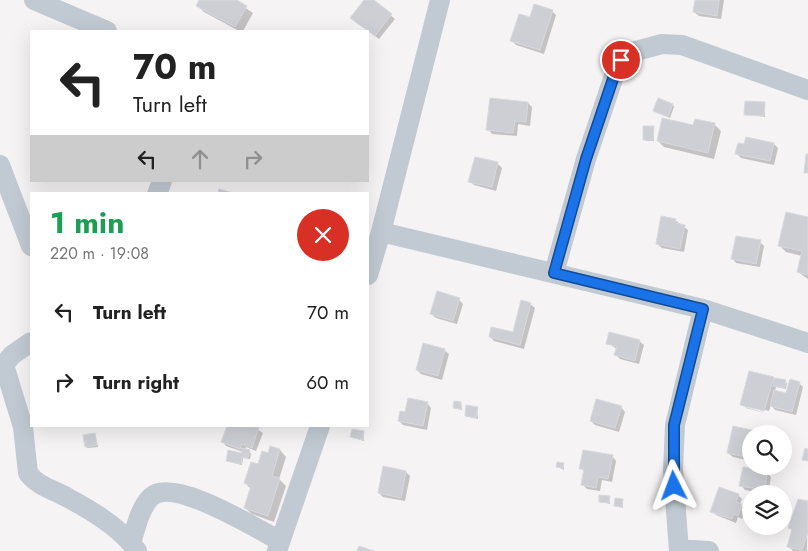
<!DOCTYPE html>
<meta charset="utf-8">
<style>
:root{--surface:#fff;--page:#f6f6f6;--text:#222;--muted:#767676}
body{margin:0;font-family:Jost,sans-serif;background:var(--page);color:var(--text);height:100vh;display:flex;flex-direction:column;font-size:19px;white-space:nowrap}
*{box-sizing:border-box;margin:0}
p{font-size:16px;color:var(--muted)}
.icon{flex:none;width:28px;height:28px;fill:none;stroke:currentColor;stroke-width:2;stroke-linecap:round;stroke-linejoin:round}
.map{position:relative;flex:1;overflow:hidden}
.details{position:absolute;left:30px;top:192px;width:339px;height:235px;display:flex;flex-direction:column;background:var(--surface);border-radius:0px;box-shadow:0 5px 20px #0002}
.details>*{flex:none}
.banner{position:absolute;left:30px;top:30px;width:339px;height:152px;border-radius:0px;box-shadow:0 5px 20px #0002;background:#fff;color:var(--text);overflow:hidden}
.controls{position:absolute;left:742px;top:425px;display:grid;gap:10px}
.controls a{display:grid;place-items:center;width:50px;height:50px;border-radius:50%;background:var(--surface);box-shadow:0 5px 20px #0002;font-size:25px}
.pin{position:absolute;display:grid;place-items:center;width:42px;height:42px;color:#fff;margin:-21px;border:2px solid #fff;border-radius:50%;box-shadow:0 1px 5px #0007}
.me{position:absolute;width:55px;margin:-28px;rotate:357deg;stroke-linejoin:round;filter:drop-shadow(0 0 4px #0008)}
.turn{display:flex;align-items:center;gap:18px;height:105px;padding:0 20px;font-size:22px}
.turn .icon{width:65px;height:65px;stroke-width:2.5}
.turn b{display:block;font-size:35px;line-height:42px}
.lanes{display:flex;align-items:center;height:48px;padding:0 20px;background:#0003;justify-content:center;gap:25px;direction:ltr}
.lanes .off{opacity:.35}
.round{display:grid;place-items:center;flex:none;width:52px;height:52px;border-radius:26px;background:var(--page)}
.overview{display:flex;align-items:center;justify-content:space-between;height:85px;padding:0 20px}
h1{font-size:30px;font-weight:700;line-height:38px;color:#1e9e55}
ul{padding:0;list-style:none}
li{display:flex;align-items:center;gap:15px;height:70px;padding:0 20px}
li div{flex:1}
li b{display:block;font-size:19px}
li em{font-style:normal}
.map>svg:first-child{display:block}
.shadow{fill:#0003}
.building{fill:#cdcfd5;stroke:#d7d9de}
.lines{fill:none;stroke-linecap:round;stroke-linejoin:round}
.minor{stroke:#c1cad2;stroke-width:20}
.route-casing{stroke:#114b97;stroke-width:12}
.route{stroke:#1a73e8;stroke-width:9}
</style>
<div class="map">
<svg width="808" height="551" viewBox="0 0 808 551">
<rect width="100%" height="100%" fill="#f5f3f3"/>
<path class="shadow" d="M201 0H234L253 13 243 31H239L204 12 197 5Z
M366 0H372L395 19 379 39 356 22Z
M696 0H724L721 19 699 16 694 12Z
M552 11 556 15 544 54 516 45 512 41 531 19Z
M528 103 532 107 530 126 518 124 517 136 492 134 488 129Z
M764 103 765 117 745 114Z
M673 105 674 107 670 118 655 111Z
M714 124 721 131 714 159 664 147 658 141Z
M653 128 654 141H646L644 139Z
M774 144 778 148 774 165 741 158 737 154Z
M476 158 498 164 502 168 496 191 474 185 469 181Z
M808 218V279L798 272 802 256 786 252 780 246Z
M675 220 688 230 684 252 662 248 657 244Z
M760 242 764 246 760 267 736 263 732 258Z
M459 300 463 304 457 324 436 318 431 314Z
M530 304 535 308 524 349 494 341 490 337 514 334Z
M639 341 644 345 639 364 620 359 616 355 617 349 608 343Z
M444 350 449 354 442 380 421 374 417 370Z
M773 378 787 383 786 389 776 387 775 391 787 395 799 383 803 387 796 415 775 410 771 405 769 411 745 404V407L768 414 746 408 742 404Z
M427 403 431 408 427 430 403 425 399 421 406 414Z
M461 404 462 410 454 408Z
M621 407 625 412 619 432 595 425 591 421Z
M477 408 478 419 466 416Z
M228 426H253L263 433 256 451 246 447 245 450 251 453 250 459 243 458 242 465 227 461 242 454 243 452 226 446 222 441Z
M734 427 759 434H751V461L733 457 728 453Z
M364 432V441L352 437Z
M95 434 98 447 88 448 86 447Z
M271 448 280 450 286 457 279 479 286 486 274 522 252 514 245 508 251 489 245 483 269 455Z
M612 456 616 461 612 482 602 480 600 491 587 489 583 485 585 473 581 468Z
M563 464 564 470 558 467Z
M384 468 406 472 410 476 405 501 383 497 379 493Z
M767 473 771 477 768 494 745 490 741 485Z
M738 495 742 499 740 504 746 510 742 519 738 517 736 523 716 515 712 511Z
M609 497 610 504 600 501Z
M622 500 623 508 615 506Z
M808 503 807 551H793L789 547 793 531 790 528Z"/>
<path class="building" d="M199 0H237L247 6 235 27 196 6Z
M364 0H374L392 14 375 36 350 18Z
M695 0H719L717 16 693 12Z
M534 4 553 10 540 50 510 41 519 14 530 17Z
M490 98 528 102 526 122 515 121 513 133 486 130Z
M658 98 673 104 668 117 653 111Z
M745 101 765 102 764 116 744 115Z
M662 118 693 125 695 119 715 123 708 153 657 141Z
M643 126H654L653 140H643Z
M746 137 774 143 770 161 735 154 738 143 744 144Z
M806 154H808V173H804Z
M475 157 498 162 492 187 468 182Z
M219 189 236 194H218Z
M786 212 808 217V275L797 272 802 251 778 246Z
M661 216 676 219 675 223 685 225 680 249 656 244Z
M736 236 761 240 756 264 731 259Z
M437 291 460 298 453 321 430 314Z
M521 300 531 303 520 345 489 337 491 327 513 332Z
M609 332 640 340 635 361 614 355 617 346 606 344Z
M423 343 445 349 438 376 416 370Z
M749 371 774 377 764 411 740 405Z
M775 378 786 380 785 388 773 386Z
M790 379 800 382 792 412 770 406 774 390 786 393Z
M408 398 428 402 423 426 398 421 400 411 405 412Z
M596 399 622 406 615 428 590 421Z
M454 401 461 402V409L453 408Z
M466 405 478 407 476 418 465 416Z
M227 426 259 427 252 448 242 444 240 449 221 442Z
M733 426 757 431V434H751V458L727 453Z
M352 429 364 431 363 440 350 437Z
M95 433 97 445 85 447 83 435Z
M270 446 280 449 272 476 280 478 268 516 244 508 251 486 244 483 251 462 258 464 262 451 268 453Z
M242 448 250 450 248 458 242 457 241 464 226 461 228 450 241 453Z
M805 448 808 449V461L802 460Z
M583 450 613 455 608 479 598 477 596 488 581 485 584 469H579Z
M557 462 564 463 563 468 556 467Z
M383 466 406 471 401 498 378 493Z
M743 467 768 471 764 490 739 486Z
M719 487 739 494 736 502 742 504 738 516 734 514 732 519 710 512Z
M599 495 610 496 609 503 599 502Z
M615 498 623 499 622 507 614 506Z
M798 499 808 501V532L802 550 787 547 792 529 788 528Z
M359 546 374 551H357Z"/>
<g class="lines">
<path class="minor" d="M34 0 107 31
M0 165 31 246
M157 194 162 181
M381 232 703 309 808 343
M554 273 586 159 616 70 628 53 662 44 682 45 808 90
M368 275 381 232 440 0
M31 342 12 355 4 365 23 427 28 473C38 487 55 490 68 498 91 510 122 529 137 551
M131 543C136 528 139 509 151 497 173 476 257 529 280 541
M679 549 709 551
M277 551 320 426
M679 551 673 470 675 425 703 309"/>
</g>
<g class="lines">
<g class="route-casing">
<path id="route" d="M621 60 616 70 586 159 554 273 703 309 674 425V486"/>
</g>
<use href="#route" class="route"/>
</g>
</svg>
<div class="controls">
<a><svg class="icon" aria-label="search" viewBox="0 0 24 24"><circle cx="10" cy="10" r="6"/><path d="M15 15l6 6"/></svg></a>
<a><svg class="icon" aria-label="layers" viewBox="0 0 24 24"><path d="M12 4l9 5-9 5-9-5zM3 14l9 5 9-5"/></svg></a>
</div>
<div class="pin" style="left:621px;top:60px;background:#d93025"><svg class="icon" aria-label="arrive" viewBox="0 0 24 24"><path d="M6 21V4h12l-3 4 3 4H6"/></svg></div>
<svg class="me" style="left:674px;top:486px" viewBox="-20 -20 40 40"><path d="M0-17L14 15 0 8-14 15z" fill="#1a73e8" stroke="#fff" stroke-width="4"/></svg>
<div class="banner">
<div class="turn"><svg class="icon" aria-label="left" viewBox="0 0 24 24"><path d="M17 20v-9H6M10 6l-5 5 5 5"/></svg><div><b>70 m</b>Turn left</div></div>
<div class="lanes"><svg class="icon" aria-label="left" viewBox="0 0 24 24"><path d="M17 20v-9H6M10 6l-5 5 5 5"/></svg><svg class="icon off" aria-label="ahead" viewBox="0 0 24 24"><path d="M12 20V5M6 11l6-6 6 6"/></svg><svg class="icon off" aria-label="right" viewBox="0 0 24 24"><path d="M7 20v-9h11M14 6l5 5-5 5"/></svg></div>
</div>
<section class="details">
<div class="overview"><div><h1>1 min</h1><p>220 m · 19:08</p></div><a class="round" style="background:#d93025;color:#fff"><svg class="icon" aria-label="close" viewBox="0 0 24 24"><path d="M6 6l12 12M18 6L6 18"/></svg></a></div>
<ul>
<li><svg class="icon" aria-label="left" viewBox="0 0 24 24"><path d="M17 20v-9H6M10 6l-5 5 5 5"/></svg><div><b>Turn left</b></div><em>70 m</em></li>
<li><svg class="icon" aria-label="right" viewBox="0 0 24 24"><path d="M7 20v-9h11M14 6l5 5-5 5"/></svg><div><b>Turn right</b></div><em>60 m</em></li>
</ul>
</section>
</div>
